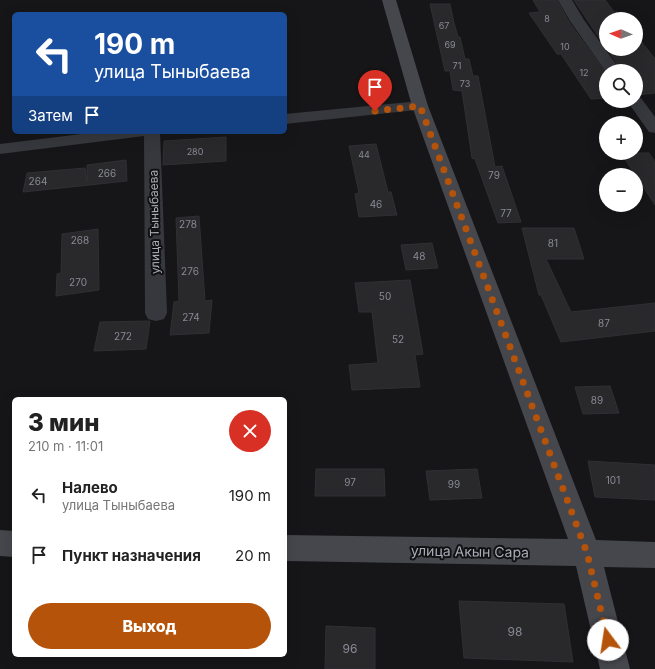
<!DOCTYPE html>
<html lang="ru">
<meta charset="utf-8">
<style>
:root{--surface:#fff;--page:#f2f2f2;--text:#222;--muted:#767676;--accent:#b45309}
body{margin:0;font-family:Inter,sans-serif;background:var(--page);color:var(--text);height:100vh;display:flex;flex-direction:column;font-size:15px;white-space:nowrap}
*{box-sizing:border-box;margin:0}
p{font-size:13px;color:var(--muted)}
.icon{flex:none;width:22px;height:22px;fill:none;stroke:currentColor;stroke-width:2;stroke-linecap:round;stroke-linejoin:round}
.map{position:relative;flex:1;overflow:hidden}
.side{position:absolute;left:12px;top:397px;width:275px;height:260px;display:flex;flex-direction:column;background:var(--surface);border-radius:6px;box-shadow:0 4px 16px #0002}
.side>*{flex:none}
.banner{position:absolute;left:12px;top:12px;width:275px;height:122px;border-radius:6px;box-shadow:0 4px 16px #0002;background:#1a4fa0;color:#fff;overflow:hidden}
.needle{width:26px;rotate:272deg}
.buttons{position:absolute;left:599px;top:12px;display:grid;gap:8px}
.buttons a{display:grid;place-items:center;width:44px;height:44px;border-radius:50%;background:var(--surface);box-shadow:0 4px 16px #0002;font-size:20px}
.pin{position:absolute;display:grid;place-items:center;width:34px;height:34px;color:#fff;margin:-41px -17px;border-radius:50% 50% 50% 0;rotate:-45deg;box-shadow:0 0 4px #0007}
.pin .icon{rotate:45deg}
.me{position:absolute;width:44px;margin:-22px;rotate:346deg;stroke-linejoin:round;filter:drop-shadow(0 0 3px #0008)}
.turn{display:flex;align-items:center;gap:14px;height:84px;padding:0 16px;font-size:18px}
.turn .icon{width:52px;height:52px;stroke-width:2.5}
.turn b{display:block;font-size:28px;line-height:34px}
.then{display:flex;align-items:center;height:38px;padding:0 16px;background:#0003;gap:8px;font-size:15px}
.round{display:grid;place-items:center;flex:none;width:42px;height:42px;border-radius:21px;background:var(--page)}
.summary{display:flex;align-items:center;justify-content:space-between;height:68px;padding:0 16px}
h1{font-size:24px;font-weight:800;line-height:30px}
.primary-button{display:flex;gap:8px;margin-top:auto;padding:8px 16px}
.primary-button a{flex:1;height:46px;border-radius:24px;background:var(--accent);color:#fff;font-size:16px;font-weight:800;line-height:46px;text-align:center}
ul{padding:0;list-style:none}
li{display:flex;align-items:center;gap:12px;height:60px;padding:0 16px}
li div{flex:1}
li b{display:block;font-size:15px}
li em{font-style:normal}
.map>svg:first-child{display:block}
.building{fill:#29292c;stroke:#303034}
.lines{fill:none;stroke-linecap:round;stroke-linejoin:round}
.street{fill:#37383d;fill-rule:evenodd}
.secondary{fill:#45474d;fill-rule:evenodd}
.route{stroke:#b45309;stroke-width:7;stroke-dasharray:0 12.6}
.labels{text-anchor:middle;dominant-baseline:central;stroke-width:4;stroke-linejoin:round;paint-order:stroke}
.far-number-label{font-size:9px;fill:#888b94}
.number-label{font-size:10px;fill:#888b94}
.street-label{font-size:12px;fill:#a8adb8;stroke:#111113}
.near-number-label{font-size:12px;fill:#888b94}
.near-street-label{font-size:14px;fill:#a8adb8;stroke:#111113}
</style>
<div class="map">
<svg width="655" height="669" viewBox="0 0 655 669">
<rect width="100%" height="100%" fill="#161618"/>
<path class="building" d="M533 0H557L569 22 606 73V98L591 99 561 54H557L529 13 540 12Z
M574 0H605L614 12H617L623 19H606V48Z
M430 4H450L454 23 458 37H460L465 59H469L473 76H478L495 167 502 166 521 222 498 223 475 159 472 158 462 91 453 90 450 71H445Z
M636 35 655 59V93L636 95V71H622L607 49H636Z
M226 137V161L163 165 164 141Z
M376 144 388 192H391L397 215 359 217 355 194 359 193 349 146Z
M621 153H649L655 162V205Z
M126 160 127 181 23 192 27 173 85 168 87 181V165Z
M199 216 205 301 212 300 209 333 170 335 174 302 179 301 176 218Z
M522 228H574L584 259H546L571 312 655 303V331L561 342 541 295H539Z
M98 229 99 290 56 296 57 274 61 273 62 234Z
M432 243 438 268 406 270 401 245Z
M410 280 423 354 415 355 420 387 352 390 349 365 378 363 372 312H359L355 283Z
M150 321 146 349 94 351 100 322Z
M610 386 619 413 583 414 575 387Z
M588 461 655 465V500L595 497Z
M316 469H384L385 496H315Z
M477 469 482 498 430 500 426 471Z
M459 601 564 604 573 662 464 658Z
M326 626 375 628V669H325Z"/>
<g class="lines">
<path class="street" d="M558 0H572L584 20 621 71 606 72 570 21Z
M636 96 641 98 655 117V133L649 132 627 101H636Z
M420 101 426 103 428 106 426 109 285 124V114Z
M98 132H160L167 313 164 319 156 321 148 319 145 313 144 136 0 154V144Z"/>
<path class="secondary" d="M382 0H396L428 106 596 540 655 542V568L604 567 630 669H600L576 566 285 561V535L568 539 412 106Z
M0 530 14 531V557L0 556Z"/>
</g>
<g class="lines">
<path class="route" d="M375 111 420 106 587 553 608 640"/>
</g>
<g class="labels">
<g class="far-number-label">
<text x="547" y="18">8</text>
<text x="444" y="25">67</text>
<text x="450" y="44">69</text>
<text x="565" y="46">10</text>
<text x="457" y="65">71</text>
<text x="584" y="72">12</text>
<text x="465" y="83">73</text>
<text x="195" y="151">280</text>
<text x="364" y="154">44</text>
</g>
<g class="number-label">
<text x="107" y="173">266</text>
<text x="494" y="175">79</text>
<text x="38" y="181">264</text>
<text x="376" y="204">46</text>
<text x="506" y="213">77</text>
<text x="188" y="224">278</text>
<text x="80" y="240">268</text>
<text x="553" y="243">81</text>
<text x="419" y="256">48</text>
<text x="190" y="271">276</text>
<text x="78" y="282">270</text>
<text x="385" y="296">50</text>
<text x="191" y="317">274</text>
<text x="604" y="323">87</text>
<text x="123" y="336">272</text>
<text x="398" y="339">52</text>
<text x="597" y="400">89</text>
<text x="613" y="480">101</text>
<text x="350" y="482">97</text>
<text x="454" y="484">99</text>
</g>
<g class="street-label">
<text transform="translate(154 222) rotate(-91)">улица Тыныбаева</text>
</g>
<g class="near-number-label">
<text x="515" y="631">98</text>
<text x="350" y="648">96</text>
</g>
<g class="near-street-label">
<text transform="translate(470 551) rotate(1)">улица Акын Сара</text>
</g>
</g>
</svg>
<div class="buttons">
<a><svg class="needle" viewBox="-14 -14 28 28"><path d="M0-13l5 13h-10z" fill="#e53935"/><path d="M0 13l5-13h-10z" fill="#767676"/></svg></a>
<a><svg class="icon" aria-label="search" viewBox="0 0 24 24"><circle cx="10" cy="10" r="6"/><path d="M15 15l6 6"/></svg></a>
<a>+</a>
<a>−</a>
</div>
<div class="pin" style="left:375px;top:111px;background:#d93025"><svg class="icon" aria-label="arrive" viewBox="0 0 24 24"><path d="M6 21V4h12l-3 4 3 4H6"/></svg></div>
<svg class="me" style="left:608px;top:640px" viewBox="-20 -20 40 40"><circle r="19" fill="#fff"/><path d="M0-13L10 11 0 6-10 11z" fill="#b45309"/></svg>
<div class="banner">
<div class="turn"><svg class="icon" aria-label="left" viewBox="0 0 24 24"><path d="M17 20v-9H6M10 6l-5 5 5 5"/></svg><div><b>190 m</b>улица Тыныбаева</div></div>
<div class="then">Затем<svg class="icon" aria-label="arrive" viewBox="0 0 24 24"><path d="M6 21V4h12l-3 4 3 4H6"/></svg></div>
</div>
<section class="side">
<div class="summary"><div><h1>3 мин</h1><p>210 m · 11:01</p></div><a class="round" style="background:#d93025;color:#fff"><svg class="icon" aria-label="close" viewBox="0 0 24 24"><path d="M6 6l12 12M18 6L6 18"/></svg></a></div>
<ul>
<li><svg class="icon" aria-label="left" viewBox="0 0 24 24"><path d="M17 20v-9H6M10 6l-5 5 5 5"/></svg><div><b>Налево</b><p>улица Тыныбаева</p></div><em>190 m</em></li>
<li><svg class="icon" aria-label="arrive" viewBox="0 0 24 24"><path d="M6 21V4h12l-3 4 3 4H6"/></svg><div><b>Пункт назначения</b></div><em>20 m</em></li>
</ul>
<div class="primary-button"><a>Выход</a></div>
</section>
</div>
